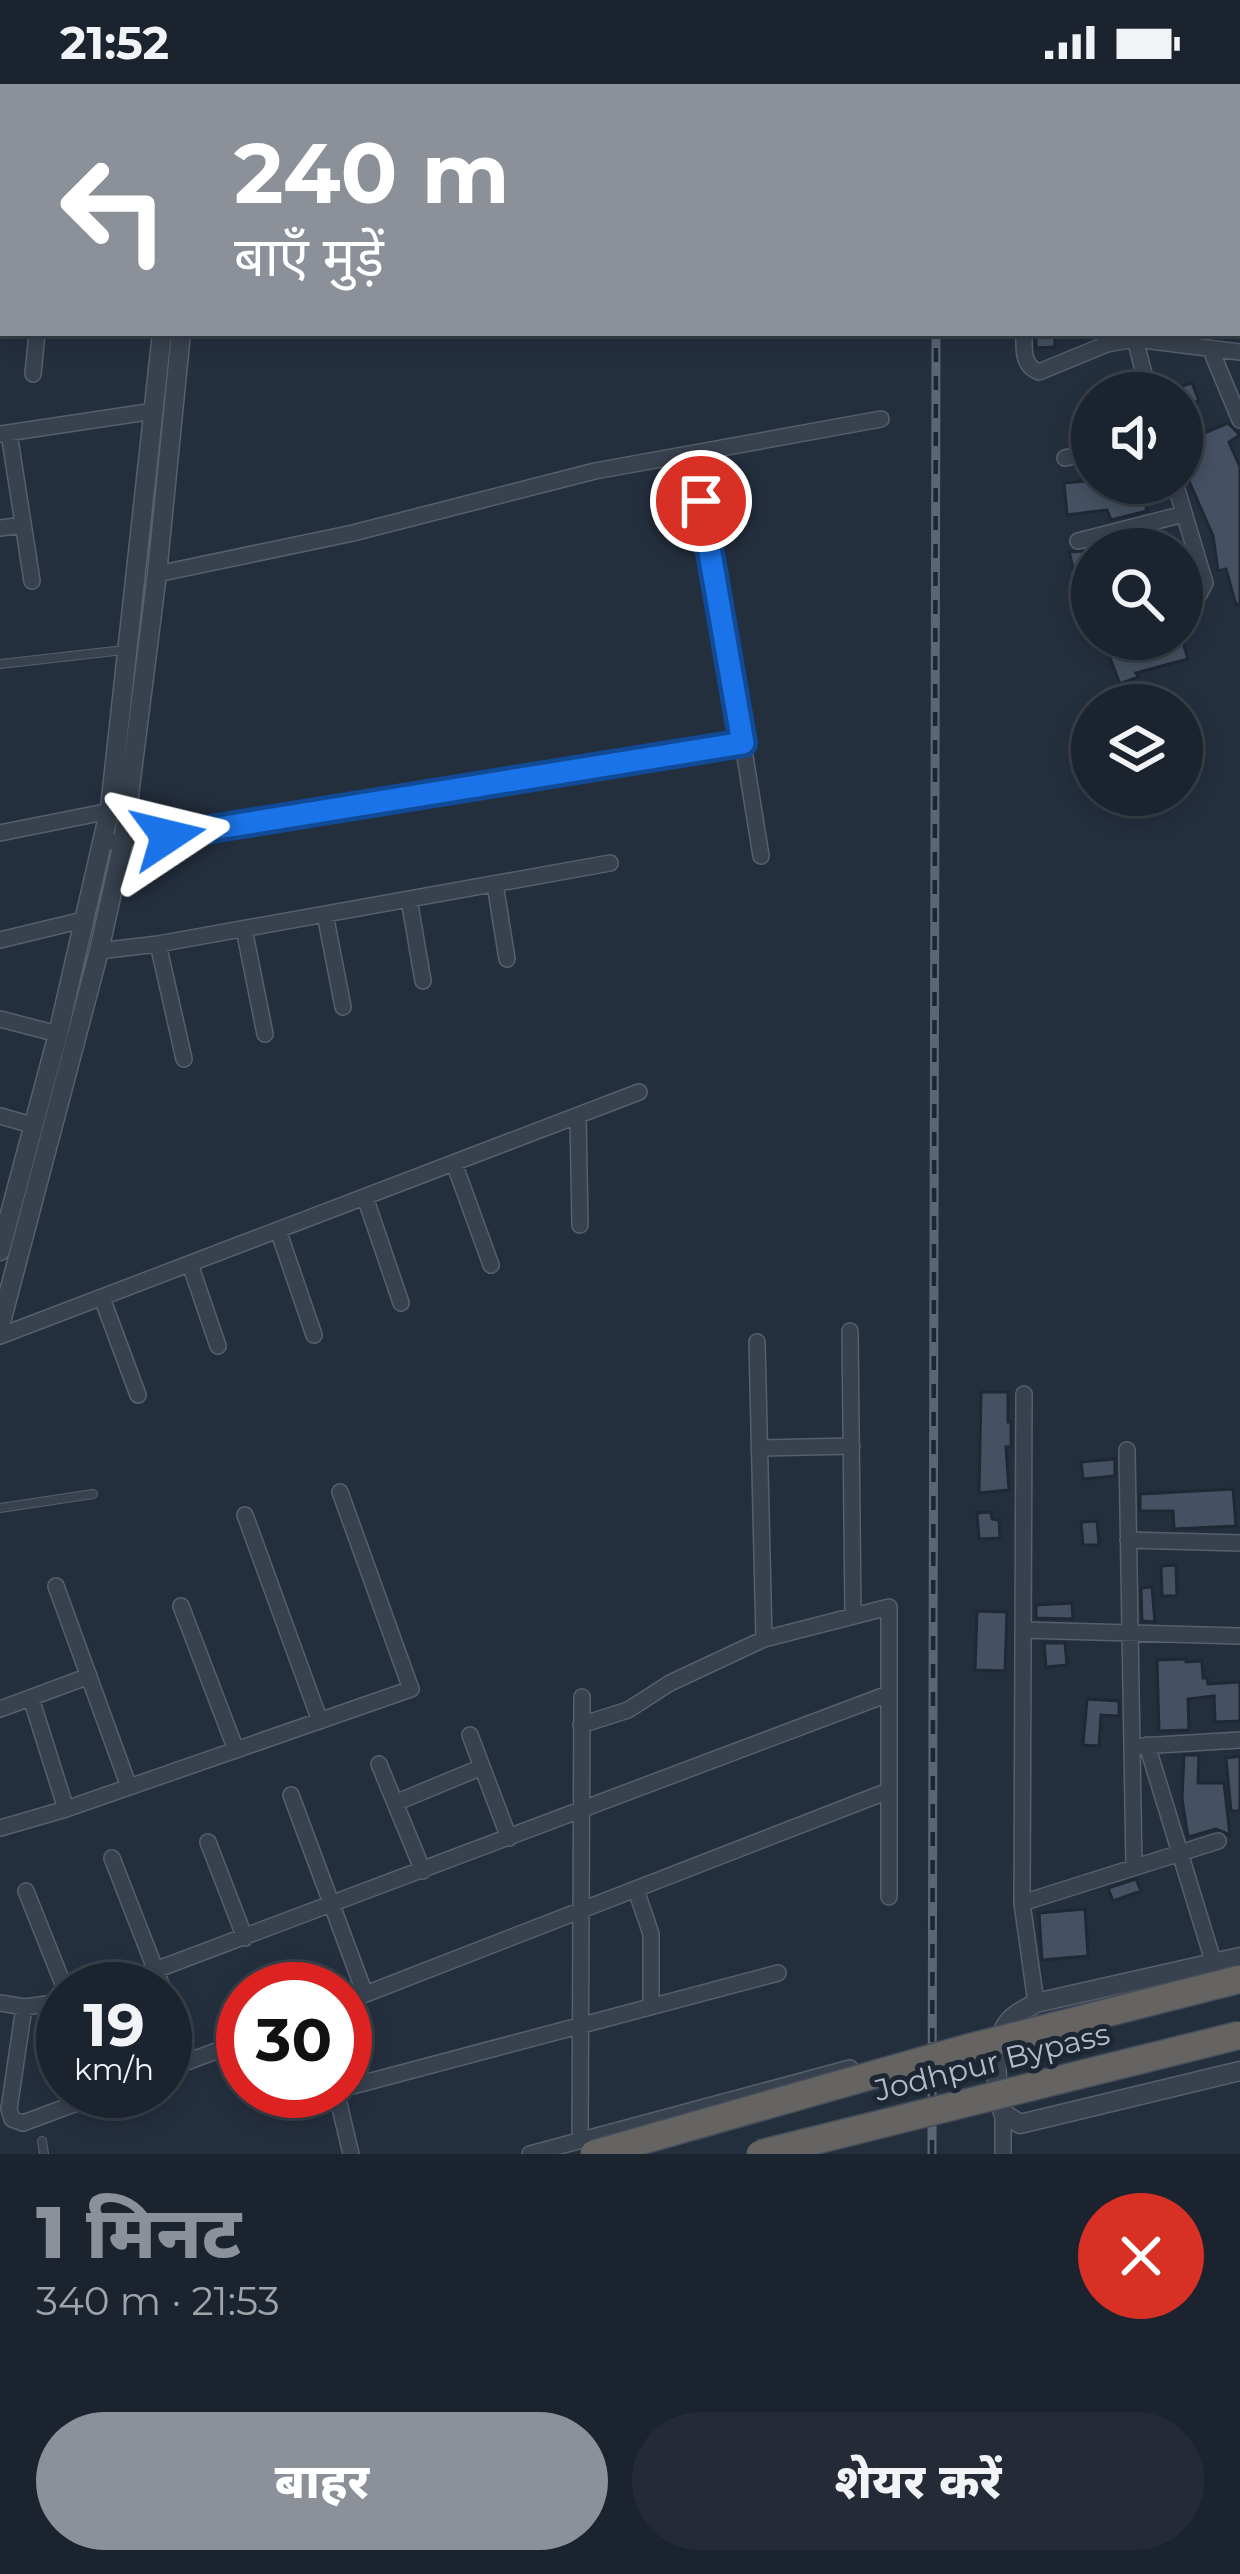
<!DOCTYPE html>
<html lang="hi">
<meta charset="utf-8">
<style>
:root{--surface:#1b232e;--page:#242b36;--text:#f1f3f6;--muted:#a0a4aa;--line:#39404a;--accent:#8c9099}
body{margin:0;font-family:Montserrat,"Noto Sans Devanagari",sans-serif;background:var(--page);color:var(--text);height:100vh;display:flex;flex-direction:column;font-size:45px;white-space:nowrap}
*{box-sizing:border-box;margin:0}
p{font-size:39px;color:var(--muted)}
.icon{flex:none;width:66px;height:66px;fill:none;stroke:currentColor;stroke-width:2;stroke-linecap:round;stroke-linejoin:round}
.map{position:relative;height:2070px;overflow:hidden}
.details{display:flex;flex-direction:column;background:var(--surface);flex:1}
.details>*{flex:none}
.top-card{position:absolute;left:0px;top:0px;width:1242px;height:252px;box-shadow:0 6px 18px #0003,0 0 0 3px var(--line);background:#8c9099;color:#fff;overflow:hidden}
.buttons{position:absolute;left:1071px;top:288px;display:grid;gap:24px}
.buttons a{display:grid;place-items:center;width:132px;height:132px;border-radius:50%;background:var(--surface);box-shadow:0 6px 18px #0003,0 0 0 3px var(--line);font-size:60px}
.speed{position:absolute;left:36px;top:1878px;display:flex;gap:24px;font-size:60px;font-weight:700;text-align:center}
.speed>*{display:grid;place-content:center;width:156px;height:156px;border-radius:50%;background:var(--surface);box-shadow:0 6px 18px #0003,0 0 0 3px var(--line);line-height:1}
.speed small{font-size:30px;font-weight:400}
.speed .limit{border:18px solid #d22;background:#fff;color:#111}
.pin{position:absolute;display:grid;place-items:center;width:102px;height:102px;color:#fff;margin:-51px;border:6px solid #fff;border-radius:50%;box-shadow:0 3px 12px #0007}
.me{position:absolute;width:132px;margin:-66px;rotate:80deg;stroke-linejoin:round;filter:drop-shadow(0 0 9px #0008)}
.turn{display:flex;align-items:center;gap:42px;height:252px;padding:0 36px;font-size:54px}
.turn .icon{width:156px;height:156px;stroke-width:2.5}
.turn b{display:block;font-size:84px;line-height:102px}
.round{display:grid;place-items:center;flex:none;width:126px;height:126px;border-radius:63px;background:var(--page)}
.summary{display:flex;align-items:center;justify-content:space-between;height:204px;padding:0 36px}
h1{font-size:72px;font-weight:800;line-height:90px;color:var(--accent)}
.cta{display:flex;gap:24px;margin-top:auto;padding:24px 36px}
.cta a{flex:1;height:138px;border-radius:72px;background:var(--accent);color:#fff;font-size:48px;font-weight:800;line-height:138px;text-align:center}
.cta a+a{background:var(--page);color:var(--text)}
.status{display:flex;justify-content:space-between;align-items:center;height:84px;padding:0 60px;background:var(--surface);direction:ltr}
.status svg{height:33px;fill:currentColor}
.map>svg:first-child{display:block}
.building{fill:#455162;stroke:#1f2835;stroke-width:3}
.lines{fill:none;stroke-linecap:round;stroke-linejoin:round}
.service-casing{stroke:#565f6c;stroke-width:10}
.minor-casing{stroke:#565f6c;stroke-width:18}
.tertiary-casing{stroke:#565f6c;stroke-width:21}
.service{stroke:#38414e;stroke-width:8}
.minor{stroke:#38414e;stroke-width:15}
.tertiary{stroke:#38414e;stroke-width:18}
.rail-casing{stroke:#5a6575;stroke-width:9}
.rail{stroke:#1d2633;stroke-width:4.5;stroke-dasharray:14;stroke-linecap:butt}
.trunk-bridge-casing{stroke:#434c59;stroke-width:30;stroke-linecap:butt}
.trunk-bridge{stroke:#656462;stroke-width:27}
.route-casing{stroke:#114b97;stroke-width:30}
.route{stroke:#1a73e8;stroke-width:21}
.labels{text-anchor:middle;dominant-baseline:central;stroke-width:10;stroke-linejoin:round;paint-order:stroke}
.street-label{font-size:30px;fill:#b4bcc9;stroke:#1d2633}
</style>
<div class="status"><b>21:52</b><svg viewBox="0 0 49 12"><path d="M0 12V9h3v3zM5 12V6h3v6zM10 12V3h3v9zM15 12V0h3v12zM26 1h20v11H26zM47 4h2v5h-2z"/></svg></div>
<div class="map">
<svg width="1240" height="2070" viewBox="0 0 1240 2070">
<rect width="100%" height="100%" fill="#242f3e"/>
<path class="building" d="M1036 249H1055V263L1036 264Z
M1192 299 1199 317 1189 320 1202 350 1228 339 1240 351 1229 358 1240 383V520L1236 521 1226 485 1218 487 1213 452 1182 381V302Z
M1085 397 1140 399 1147 427 1111 436 1107 426 1067 431 1064 399Z
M1086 467 1092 480V497L1078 501 1069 468Z
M1146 555H1182L1188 575 1136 589 1138 593 1120 600 1108 569Z
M981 1308H1008V1338H1011V1363H1006L1009 1406 979 1409Z
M1115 1375V1392L1083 1395 1081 1378Z
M1233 1405 1236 1442 1174 1445 1173 1427H1140V1410Z
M991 1428 992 1435 999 1436 1000 1454 979 1455 977 1429Z
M1097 1437 1099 1461H1083L1081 1438Z
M1176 1481 1177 1512H1162L1161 1482Z
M1152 1503 1155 1538 1142 1537 1141 1504Z
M1072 1519 1073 1535 1036 1534V1521Z
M977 1527 1007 1528 1005 1587 975 1586Z
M1044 1559H1065L1067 1581 1046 1583Z
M1186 1575V1578L1202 1577 1203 1594H1207L1208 1600 1240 1598V1637L1215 1638 1214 1612 1188 1615 1189 1646 1159 1647 1157 1576Z
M1087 1615 1119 1617V1632L1101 1631 1099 1662 1083 1661Z
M1184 1671H1199L1198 1699H1224L1230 1751 1216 1745 1188 1753 1182 1715Z
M1240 1672V1727H1231L1226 1674Z
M1136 1795 1141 1807 1113 1817 1108 1804Z
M1085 1825 1088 1872 1042 1876 1039 1829Z"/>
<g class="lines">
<g class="service-casing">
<path id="service" d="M194 1 744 3
M0 580 124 566
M0 1424 93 1410
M42 2057 44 2070"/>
</g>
<g class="minor-casing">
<path id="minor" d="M1096 0 1120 3
M1014 3V0
M1133 3 1138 0
M0 88H3
M1024 249C1024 265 1022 282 1039 288L1107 260 1135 255 1240 268
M1135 255 1149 309
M1210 264 1240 336
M33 290 37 249
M9 349 32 497
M0 350 154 327
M691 371 717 498 761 772
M1065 374 1092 367
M1175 399 1205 499 1196 516 1182 521
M0 444 23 441
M1078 457 1184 430
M157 490 353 449 595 387 881 335
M0 749 120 725
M112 758 743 659
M495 800 507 875
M409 815 423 897
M325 830 343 923
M244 845 265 950
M0 856 83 836
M158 860 184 975
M99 867 158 860 610 779
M0 935 58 950
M0 1032 32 1041
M578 1032 580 1141
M454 1079 491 1181
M365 1113 401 1219
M278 1146 314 1251
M190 1180 218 1262
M102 1214 138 1311
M850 1247 853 1532
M0 1252 639 1008
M757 1258 764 1555
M1024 1310 1022 1819 1036 1919
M759 1364 852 1362
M1127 1366 1134 1783
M245 1431 320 1637
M1128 1456 1240 1459
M56 1502 129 1703
M181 1522 236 1666
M1023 1546 1240 1552
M31 1614 66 1725
M0 1625 89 1592
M581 1641 628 1626 670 1599 764 1555 889 1523V1813
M470 1651 509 1754
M1147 1661 1214 1880
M1141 1662 1240 1656
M379 1680 423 1787
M291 1711 365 1910
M395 1719 482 1683
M0 1744 66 1725 411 1605 340 1408
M208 1758 245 1854
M112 1774 163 1905
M636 1806 651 1850V1922
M26 1807 65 1905
M1022 1819 1218 1757
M105 1905 888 1610
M165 1911 190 1977
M345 1918 888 1707
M0 1919 24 1923 63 1918
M24 1923 9 2025 12 2035 23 2039 109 2007
M165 1986 243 1957
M345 2004 778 1889
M336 2007 351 2070
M1003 2029V2070
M580 2055 582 1613
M530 2070 850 1984"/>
</g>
<g class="tertiary-casing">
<path id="tertiary" d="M175 3V0
M193 3V0
M0 1167 58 950 110 724 162 249
M0 1242 99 867 123 759 157 490 181 249
M1240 1873 1036 1919C1028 1924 1017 1928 1011 1935 990 1955 996 2004 1003 2029L1020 2040 1240 1987"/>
</g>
<use href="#service" class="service"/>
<use href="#minor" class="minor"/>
<use href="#tertiary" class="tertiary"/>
<g class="rail-casing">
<path id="rail" d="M937 3V0
M932 2070 936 249"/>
</g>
<use href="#rail" class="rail"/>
<g class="trunk-bridge-casing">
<path id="trunk-bridge" d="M594 2070 968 1964 1240 1895
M760 2070 1240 1951"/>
</g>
<use href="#trunk-bridge" class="trunk-bridge"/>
</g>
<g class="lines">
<g class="route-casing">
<path id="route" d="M168 752 743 659 701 417"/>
</g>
<use href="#route" class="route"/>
</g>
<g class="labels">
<g class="street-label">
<text transform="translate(992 1978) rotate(-14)">Jodhpur Bypass</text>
</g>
</g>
</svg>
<div class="buttons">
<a><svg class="icon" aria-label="sound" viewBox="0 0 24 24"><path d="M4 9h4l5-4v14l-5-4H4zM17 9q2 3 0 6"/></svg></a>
<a><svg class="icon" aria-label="search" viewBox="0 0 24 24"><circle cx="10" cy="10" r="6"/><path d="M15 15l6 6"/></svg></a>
<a><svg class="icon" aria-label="layers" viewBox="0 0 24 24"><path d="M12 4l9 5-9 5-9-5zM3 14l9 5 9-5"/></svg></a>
</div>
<div class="speed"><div>19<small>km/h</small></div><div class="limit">30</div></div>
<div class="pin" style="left:701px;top:417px;background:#d93025"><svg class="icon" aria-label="arrive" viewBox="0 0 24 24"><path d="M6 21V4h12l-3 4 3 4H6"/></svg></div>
<svg class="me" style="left:168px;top:752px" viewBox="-20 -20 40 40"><path d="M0-17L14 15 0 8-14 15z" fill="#1a73e8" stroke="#fff" stroke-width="4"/></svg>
<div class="top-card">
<div class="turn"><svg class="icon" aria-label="left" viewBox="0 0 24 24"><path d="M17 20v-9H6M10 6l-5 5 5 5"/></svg><div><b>240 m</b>बाएँ मुड़ें</div></div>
</div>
</div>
<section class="details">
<div class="summary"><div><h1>1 मिनट</h1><p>340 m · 21:53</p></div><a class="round" style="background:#d93025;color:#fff"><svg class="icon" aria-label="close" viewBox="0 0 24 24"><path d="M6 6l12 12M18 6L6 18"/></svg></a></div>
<div class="cta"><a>बाहर</a><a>शेयर करें</a></div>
</section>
